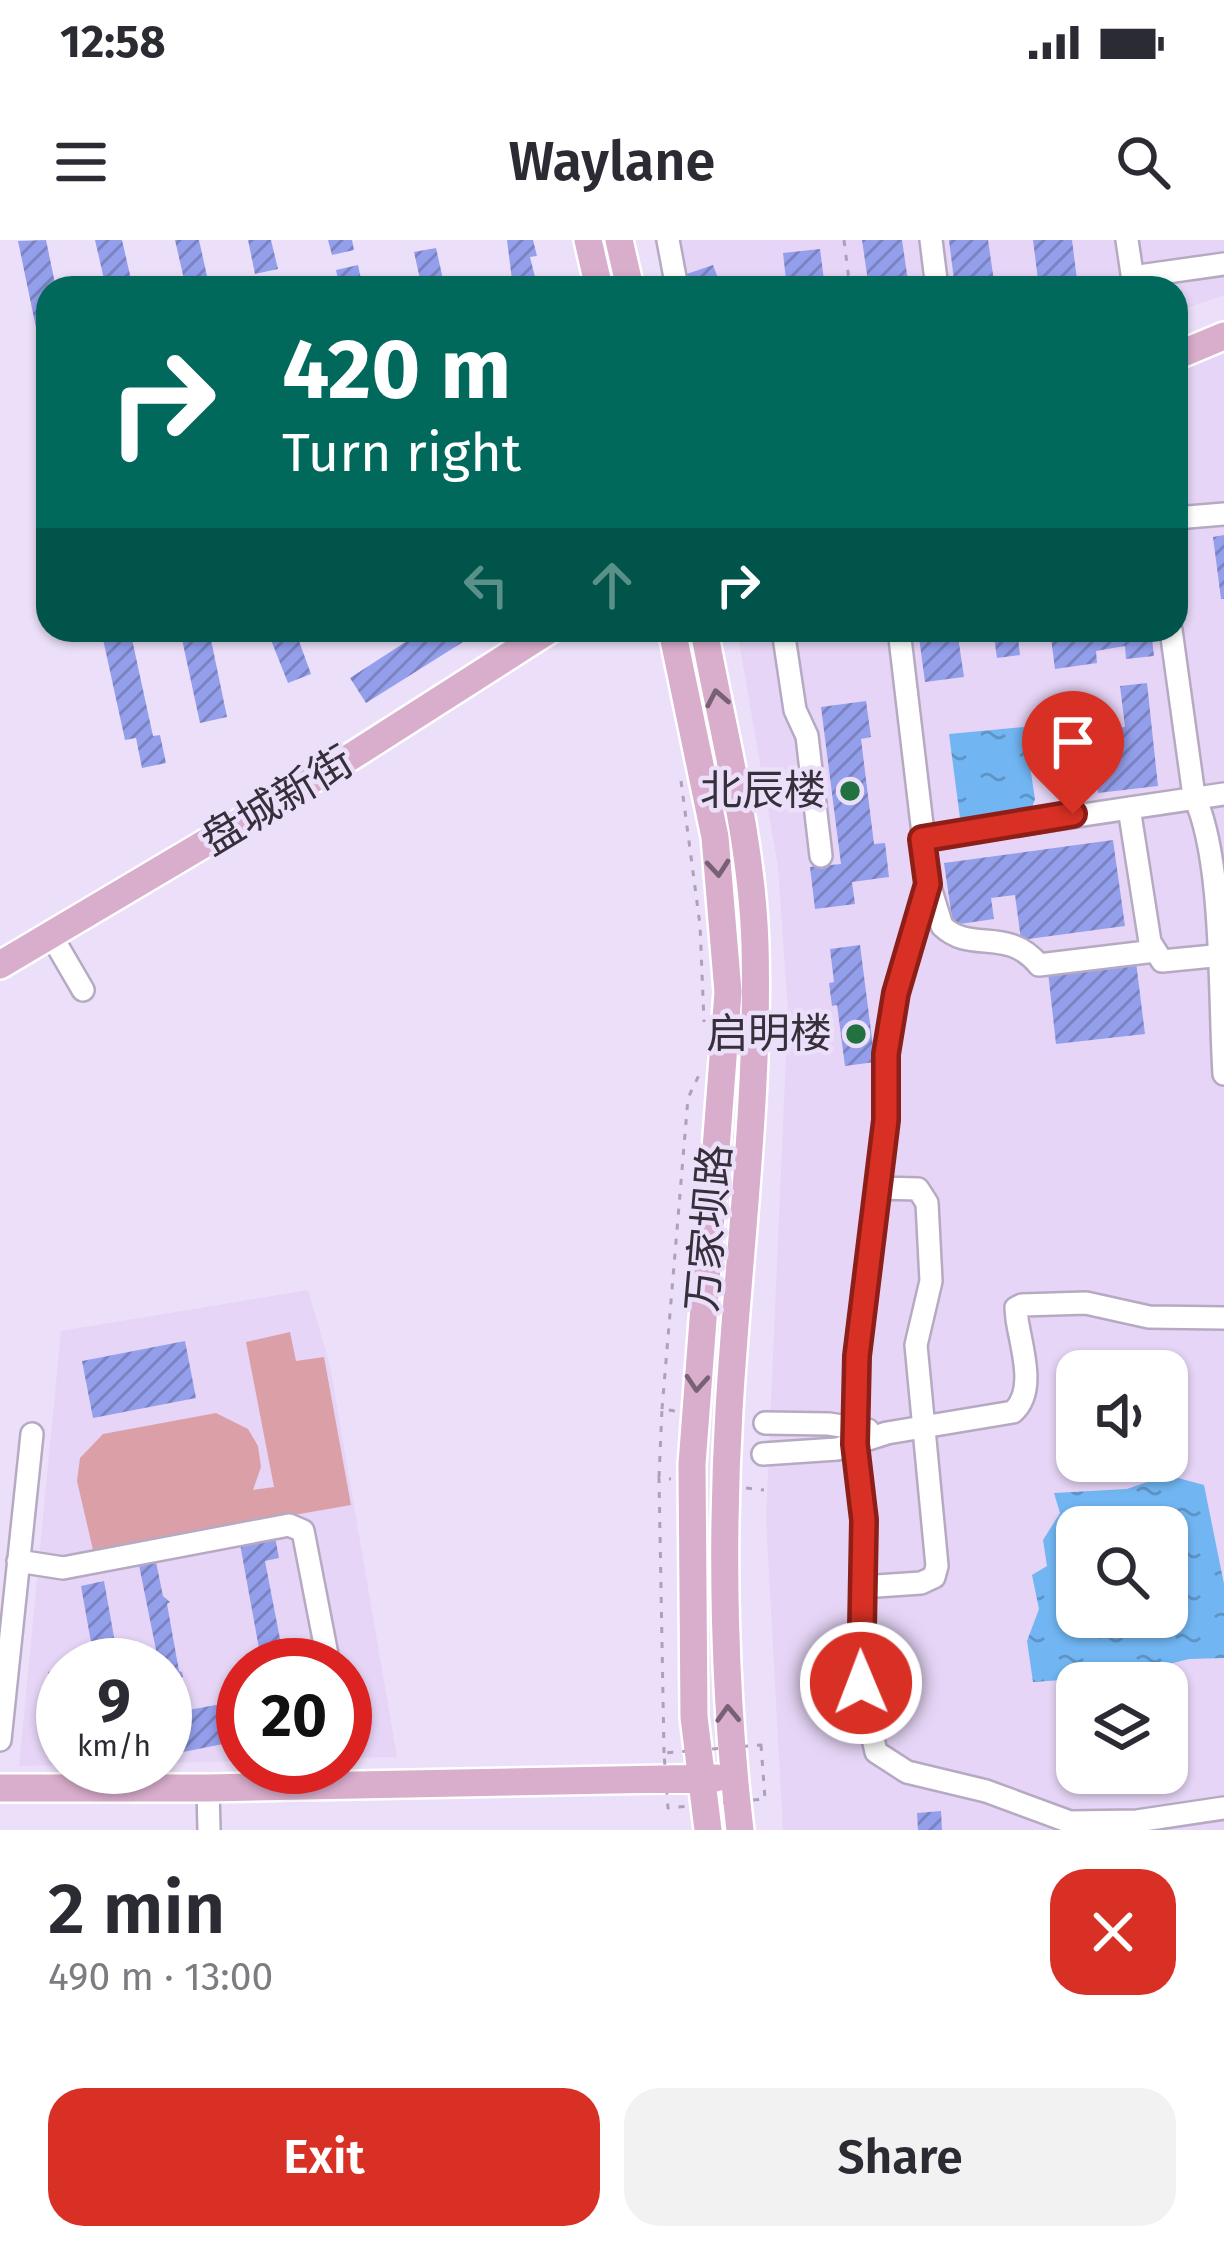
<!DOCTYPE html>
<meta charset="utf-8">
<style>
:root{--surface:#fff;--page:#f2f2f3;--text:#2b2b33;--muted:#7c7c81;--accent:#d93025}
body{margin:0;font-family:"Fira Sans","Noto Sans SC",sans-serif;background:var(--page);color:var(--text);height:100vh;display:flex;flex-direction:column;font-size:45px;white-space:nowrap}
*{box-sizing:border-box;margin:0}
p{font-size:39px;color:var(--muted)}
.icon{flex:none;width:66px;height:66px;fill:none;stroke:currentColor;stroke-width:2;stroke-linecap:round;stroke-linejoin:round}
.map{position:relative;height:1590px;overflow:hidden}
.panel{display:flex;flex-direction:column;background:var(--surface);flex:1}
.panel>*{flex:none}
.banner{position:absolute;left:36px;top:36px;width:1152px;height:366px;border-radius:36px;box-shadow:0 3px 9px #0004;background:#00695c;color:#fff;overflow:hidden}
.tools{position:absolute;left:1056px;top:1110px;display:grid;gap:24px}
.tools a{display:grid;place-items:center;width:132px;height:132px;border-radius:24px;background:var(--surface);box-shadow:0 3px 9px #0004;font-size:60px}
.speed{position:absolute;left:36px;top:1398px;display:flex;gap:24px;font-size:60px;font-weight:700;text-align:center}
.speed>*{display:grid;place-content:center;width:156px;height:156px;border-radius:50%;background:var(--surface);box-shadow:0 3px 9px #0004;line-height:1}
.speed small{font-size:30px;font-weight:400}
.speed .limit{border:18px solid #d22;background:#fff;color:#111}
.pin{position:absolute;display:grid;place-items:center;width:102px;height:102px;color:#fff;margin:-123px -51px;border-radius:50% 50% 50% 0;rotate:-45deg;box-shadow:0 0 12px #0007}
.pin .icon{rotate:45deg}
.me{position:absolute;width:132px;margin:-66px;rotate:359deg;stroke-linejoin:round;filter:drop-shadow(0 0 9px #0008)}
.turn{display:flex;align-items:center;gap:42px;height:252px;padding:0 48px;font-size:54px}
.turn .icon{width:156px;height:156px;stroke-width:2.5}
.turn b{display:block;font-size:84px;line-height:102px}
.lanes{display:flex;align-items:center;height:114px;padding:0 48px;background:#0003;justify-content:center;gap:60px;direction:ltr}
.lanes .off{opacity:.35}
.round{display:grid;place-items:center;flex:none;width:126px;height:126px;border-radius:36px;background:var(--page)}
.headline{display:flex;align-items:center;justify-content:space-between;height:204px;padding:0 48px}
h1{font-size:72px;font-weight:600;line-height:90px}
.button{display:flex;gap:24px;margin-top:auto;padding:24px 48px}
.button a{flex:1;height:138px;border-radius:36px;background:var(--accent);color:#fff;font-size:48px;font-weight:600;line-height:138px;text-align:center}
.button a+a{background:var(--page);color:var(--text)}
.status{display:flex;justify-content:space-between;align-items:center;height:84px;padding:0 60px;background:var(--surface);direction:ltr}
.status svg{height:33px;fill:currentColor}
header{display:flex;justify-content:space-between;align-items:center;height:156px;padding:0 48px;background:var(--surface);font-size:54px;font-weight:600}
.map>svg:first-child{display:block}
.built{fill:#e6d5f6;fill-rule:evenodd}
.grass{fill:#dba0a7}
.water{fill:url(#water-ripples);fill-rule:evenodd}
.building{fill:url(#building-hatch)}
.lines{fill:none;stroke-linecap:round;stroke-linejoin:round}
.minor-casing{stroke:#b6aac3;stroke-width:26}
.major-casing{stroke:#fff;stroke-width:32}
.path{stroke:#aca1b6;stroke-width:3;stroke-dasharray:6 9;stroke-linecap:butt}
.minor{stroke:#fff;stroke-width:21}
.major{stroke:#d9adcc;stroke-width:27}
.oneway{stroke:#776275}
.route-casing{stroke:#8d1f18;stroke-width:30}
.route{stroke:#d93025;stroke-width:21}
.poi-dot{fill:#217141;stroke:#ecdff9;stroke-width:4.5}
.labels{text-anchor:middle;dominant-baseline:central;stroke-width:9;stroke-linejoin:round;paint-order:stroke}
.poi-label{font-size:42px;fill:#36303b;stroke:#ecdff9;text-anchor:end}
.street-label{font-size:42px;fill:#36303b;stroke:#ecdff9}
</style>
<div class="status"><b>12:58</b><svg viewBox="0 0 49 12"><path d="M0 12V9h3v3zM5 12V6h3v6zM10 12V3h3v9zM15 12V0h3v12zM26 1h20v11H26zM47 4h2v5h-2z"/></svg></div>
<header><svg class="icon" aria-label="menu" viewBox="0 0 24 24"><path d="M4 6h16M4 12h16M4 18h16"/></svg>Waylane<svg class="icon" aria-label="search" viewBox="0 0 24 24"><circle cx="10" cy="10" r="6"/><path d="M15 15l6 6"/></svg></header>
<div class="map">
<svg width="1224" height="1590" viewBox="0 0 1224 1590">
<defs>
<pattern id="water-ripples" width="26" height="14" patternUnits="userSpaceOnUse" patternTransform="scale(3)"><rect width="26" height="14" fill="#71b6f3"/><path d="M2 4q2-2 4 0t4 0M15 11q2-2 4 0t4 0" fill="none" stroke="#5e94c6"/></pattern>
<pattern id="building-hatch" width="6" height="6" patternUnits="userSpaceOnUse" patternTransform="scale(3)"><rect width="6" height="6" fill="#949fec"/><path d="M-1 1l2-2M0 6l6-6M5 7l2-2" fill="none" stroke="#7a82c0"/></pattern>
</defs>
<rect width="100%" height="100%" fill="#ecdff9"/>
<path class="built" d="M654 0H1224V55L1176 72V48H665Z
M1224 113V1590H783L766 1278 788 770 778 627 737 390H1176V130ZM1077 1131H1167V1221H1077ZM1077 1287H1167V1377H1077ZM1077 1443H1167V1533H1077Z
M308 1050 330 1126 397 1517 345 1518V1425H243V1521L165 1523V1425H63V1525L19 1526 61 1091Z"/>
<path class="grass" d="M290 1092 296 1121 324 1117 351 1265 93 1310 77 1241 80 1218 103 1194 216 1173 248 1189 258 1206 261 1227 253 1250 274 1247 246 1102Z"/>
<path class="water" d="M1024 487 1035 559 1031 570 960 578 949 494Z
M1167 1235 1204 1245 1224 1344V1418L1189 1419 1121 1436 1033 1442 1027 1401 1039 1369 1032 1335 1047 1326 1043 1300 1060 1273 1054 1253 1127 1249ZM1077 1287H1167V1377H1077Z"/>
<path class="building" d="M46 0 56 48H48L46 136 18 1Z
M95 0H122L133 48H106Z
M175 0H199L209 45 186 48Z
M248 0H271L278 29 255 34Z
M328 0H352L354 10 332 15Z
M507 0H533L537 16 530 17 537 45 513 48Z
M862 0H902L909 48H869Z
M949 0H988L995 48H955Z
M1033 0H1072L1078 48H1039Z
M436 8 445 48H422L414 12Z
M820 9 825 48H787L783 13Z
M358 25 363 48H340L336 30Z
M713 25 719 41 746 48H680L678 37Z
M1224 295V359H1221L1213 297Z
M101 390H130L153 496 160 495 166 523 142 528 136 498 125 500Z
M180 390H209L227 477 200 483Z
M267 390H295L311 434 288 443Z
M424 390H482L366 463 350 438Z
M918 390H957L964 437 925 442Z
M993 390H1017L1020 415 997 418Z
M1050 390H1151L1154 416 1126 419 1125 406 1096 411 1097 423 1055 429Z
M1147 443 1158 546 1098 553 1095 528 1087 529 1081 482 1107 479 1108 489 1125 487 1120 446Z
M866 461 871 497 861 499 874 604 885 603 889 637 852 642 855 664 815 669 810 627 841 624 821 467Z
M1113 600 1125 686 1021 700 1015 655 991 658 994 679 953 685 944 623Z
M860 705 875 822 845 826 837 765 832 766 829 743 834 742 830 709Z
M1136 722 1145 794 1056 804 1048 732Z
M185 1101 196 1158 93 1178 82 1121Z
M275 1297 279 1318 265 1321 285 1425H262L240 1304Z
M156 1322 163 1356 170 1362 167 1364 179 1431 182 1432 183 1437 177 1439 183 1471 243 1460V1500L183 1512 182 1504 170 1506 165 1478V1425H159L139 1325Z
M104 1341 119 1425H95L81 1346Z
M63 1428V1506L59 1507 48 1432Z
M941 1571 942 1590H918L917 1573Z"/>
<g class="lines">
<g class="minor-casing">
<path id="minor" d="M668 0 677 48
M931 0 937 48
M1127 0 1134 47
M1132 37 1224 24
M1176 278 1224 274
M783 390 795 470 807 496 821 616
M899 390 929 644 942 686C971 714 1007 686 1039 725L1155 711
M1171 390 1194 556C1224 619 1219 759 1224 834
M1129 568 1150 702 1162 721 1224 715
M922 599 1224 554
M929 644 895 753 886 814V879L858 1116 855 1205 864 1280 861 1443 876 1512 907 1532 986 1551 1070 1582 1137 1581 1224 1568
M51 695 83 750
M765 1183 829 1184 868 1190
M763 1214 837 1209 887 1193 1013 1172C1037 1151 1021 1107 1017 1079L1016 1068 1022 1065 1086 1063 1149 1077 1224 1078
M18 1321 63 1328 289 1285 303 1291 329 1425
M862 1347 921 1343 934 1337 937 1326 916 1105 931 1041 927 963 918 949 879 948
M0 1500 32 1194
M208 1548 209 1590"/>
</g>
<g class="major-casing">
<path id="major" d="M588 0 599 48
M619 0 630 48
M1176 116 1224 96
M672 390 715 597 728 752 692 1224 694 1477 708 1590
M704 390C723 493 752 600 755 705 759 861 738 1016 729 1170 721 1306 724 1456 740 1590
M0 725 352 516 549 390
M0 1548H208L716 1538"/>
</g>
<path class="path" d="M844 0 850 48
M681 541 700 685 704 782
M662 1169 688 858 700 833
M659 1237 662 1169 675 1171
M746 1248 764 1250
M761 1505 765 1559 668 1568 664 1513Z
M664 1513 659 1238 671 1239"/>
<use href="#minor" class="minor"/>
<use href="#major" class="major"/>
</g>
<defs><path id="oneway-chevron" d="M-2-3.5L2.5 0L-2 3.5" fill="none" stroke-width="1.6" stroke-linecap="round" stroke-linejoin="round" transform="scale(3)"/></defs>
<g class="oneway">
<use href="#oneway-chevron" transform="translate(717 458) rotate(-101)"/>
<use href="#oneway-chevron" transform="translate(718 628) rotate(85)"/>
<use href="#oneway-chevron" transform="translate(697 1143) rotate(94)"/>
<use href="#oneway-chevron" transform="translate(728 1474) rotate(-92)"/>
</g>
<g class="lines">
<g class="route-casing">
<path id="route" d="M861 1443 864 1280 855 1204 857 1116 886 880V814L896 753 928 644 922 599 1073 574"/>
</g>
<use href="#route" class="route"/>
</g>
<g class="poi-dot">
<circle cx="850" cy="551" r="12"/>
<circle cx="856" cy="794" r="12"/>
</g>
<g class="labels">
<g class="poi-label">
<text x="826" y="551">北辰楼</text>
<text x="832" y="794">启明楼</text>
</g>
<g class="street-label">
<text transform="translate(277 561) rotate(-31)">盘城新街</text>
<text transform="translate(709 988) rotate(-85)">万家坝路</text>
</g>
</g>
</svg>
<div class="tools">
<a><svg class="icon" aria-label="sound" viewBox="0 0 24 24"><path d="M4 9h4l5-4v14l-5-4H4zM17 9q2 3 0 6"/></svg></a>
<a><svg class="icon" aria-label="search" viewBox="0 0 24 24"><circle cx="10" cy="10" r="6"/><path d="M15 15l6 6"/></svg></a>
<a><svg class="icon" aria-label="layers" viewBox="0 0 24 24"><path d="M12 4l9 5-9 5-9-5zM3 14l9 5 9-5"/></svg></a>
</div>
<div class="speed"><div>9<small>km/h</small></div><div class="limit">20</div></div>
<div class="pin" style="left:1073px;top:574px;background:#d93025"><svg class="icon" aria-label="arrive" viewBox="0 0 24 24"><path d="M6 21V4h12l-3 4 3 4H6"/></svg></div>
<svg class="me" style="left:861px;top:1443px" viewBox="-20 -20 40 40"><circle r="17" fill="#d93025" stroke="#fff" stroke-width="3"/><path d="M0-11L8 9 0 5-8 9z" fill="#fff"/></svg>
<div class="banner">
<div class="turn"><svg class="icon" aria-label="right" viewBox="0 0 24 24"><path d="M7 20v-9h11M14 6l5 5-5 5"/></svg><div><b>420 m</b>Turn right</div></div>
<div class="lanes"><svg class="icon off" aria-label="left" viewBox="0 0 24 24"><path d="M17 20v-9H6M10 6l-5 5 5 5"/></svg><svg class="icon off" aria-label="ahead" viewBox="0 0 24 24"><path d="M12 20V5M6 11l6-6 6 6"/></svg><svg class="icon" aria-label="right" viewBox="0 0 24 24"><path d="M7 20v-9h11M14 6l5 5-5 5"/></svg></div>
</div>
</div>
<section class="panel">
<div class="headline"><div><h1>2 min</h1><p>490 m · 13:00</p></div><a class="round" style="background:#d93025;color:#fff"><svg class="icon" aria-label="close" viewBox="0 0 24 24"><path d="M6 6l12 12M18 6L6 18"/></svg></a></div>
<div class="button"><a>Exit</a><a>Share</a></div>
</section>
